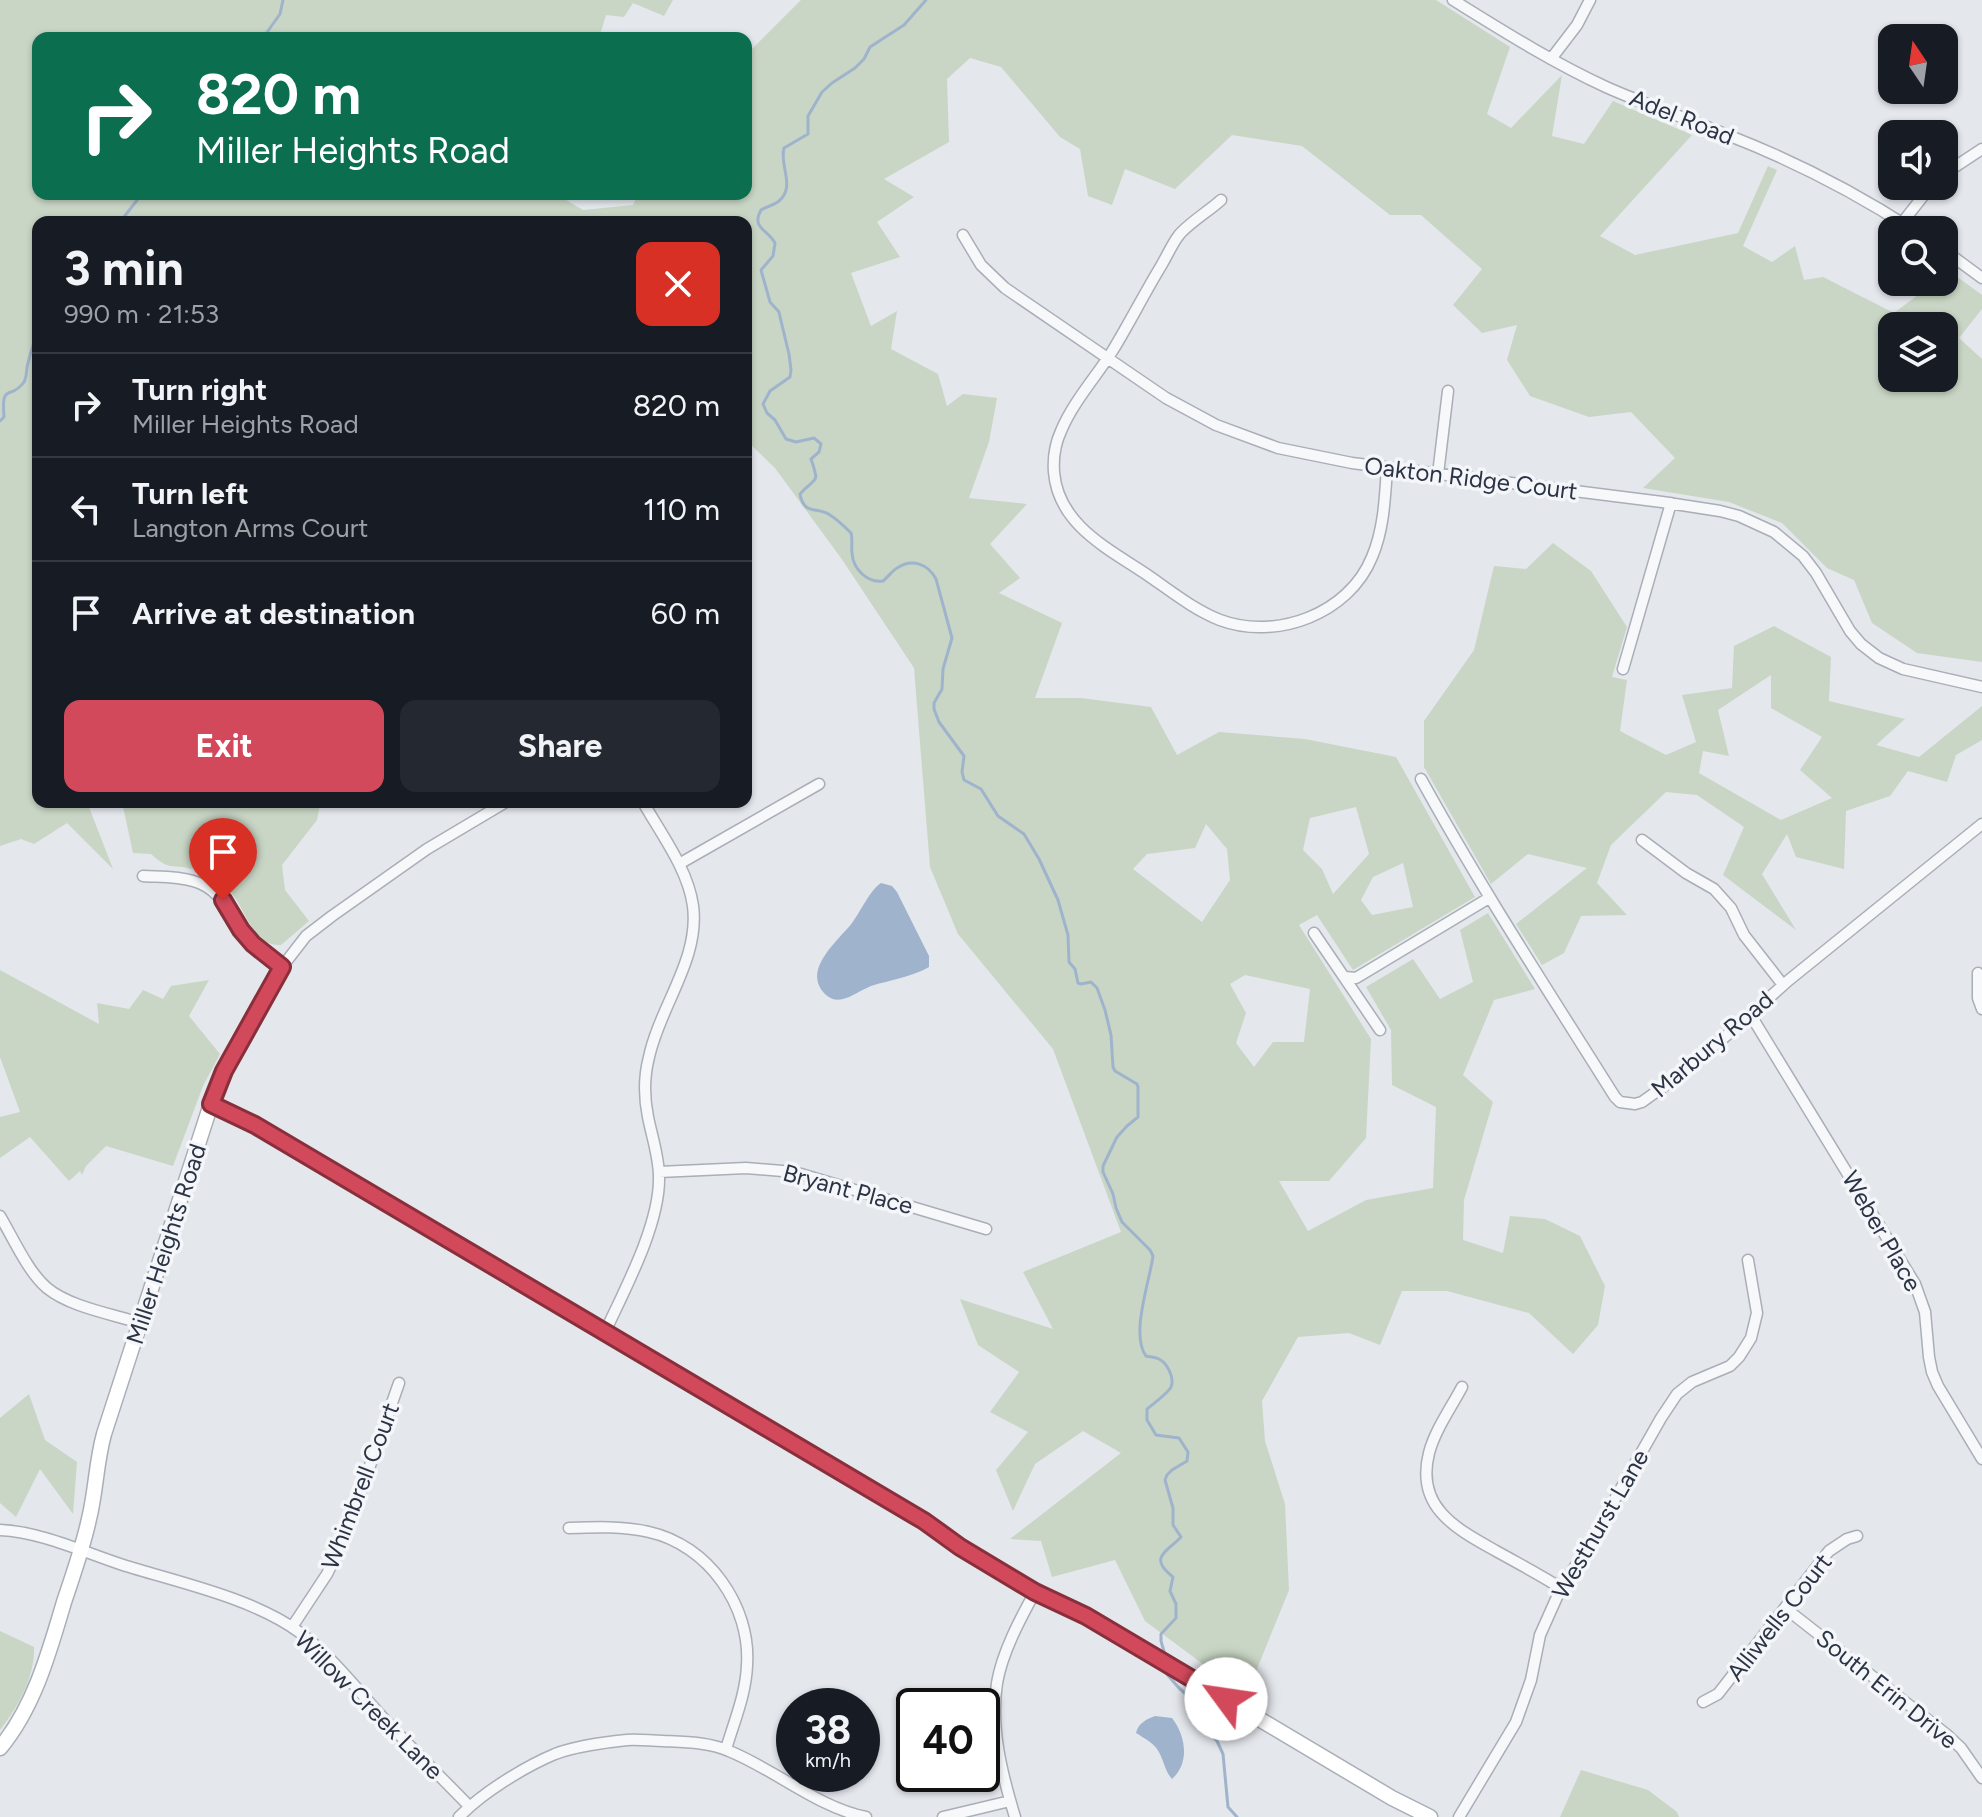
<!DOCTYPE html>
<meta charset="utf-8">
<style>
:root{--surface:#171b24;--page:#242831;--text:#f1f3f6;--muted:#9ea1a6;--line:#363941;--accent:#d1495b}
body{margin:0;font-family:Figtree,sans-serif;background:var(--page);color:var(--text);height:100vh;display:flex;flex-direction:column;font-size:30px;white-space:nowrap}
*{box-sizing:border-box;margin:0}
p{font-size:26px;color:var(--muted)}
.icon{flex:none;width:44px;height:44px;fill:none;stroke:currentColor;stroke-width:2;stroke-linecap:round;stroke-linejoin:round}
.map{position:relative;flex:1;overflow:hidden}
.side{position:absolute;left:32px;top:216px;width:720px;height:592px;display:flex;flex-direction:column;background:var(--surface);border-radius:16px;box-shadow:0 2px 6px #0004}
.side>*{flex:none}
.guide{position:absolute;left:32px;top:32px;width:720px;height:168px;border-radius:16px;box-shadow:0 2px 6px #0004;background:#0b6e4f;color:#fff;overflow:hidden}
.needle{width:52px;rotate:347deg}
.controls{position:absolute;left:1878px;top:24px;display:grid;gap:16px}
.controls a{display:grid;place-items:center;width:80px;height:80px;border-radius:16px;background:var(--surface);box-shadow:0 2px 6px #0004;font-size:40px}
.speed{position:absolute;left:776px;top:1688px;display:flex;gap:16px;font-size:40px;font-weight:700;text-align:center}
.speed>*{display:grid;place-content:center;width:104px;height:104px;border-radius:50%;background:var(--surface);box-shadow:0 2px 6px #0004;line-height:1}
.speed small{font-size:20px;font-weight:400}
.speed .limit{border:4px solid #111;border-radius:12px;background:#fff;color:#111}
.pin{position:absolute;display:grid;place-items:center;width:68px;height:68px;color:#fff;margin:-82px -34px;border-radius:50% 50% 50% 0;rotate:-45deg;box-shadow:0 0 8px #0007}
.pin .icon{rotate:45deg}
.me{position:absolute;width:88px;margin:-44px;rotate:301deg;stroke-linejoin:round;filter:drop-shadow(0 0 6px #0008)}
.turn{display:flex;align-items:center;gap:28px;height:168px;padding:0 32px;font-size:36px}
.turn .icon{width:104px;height:104px;stroke-width:2.5}
.turn b{display:block;font-size:56px;line-height:68px}
.round{display:grid;place-items:center;flex:none;width:84px;height:84px;border-radius:16px;background:var(--page)}
.overview{display:flex;align-items:center;justify-content:space-between;height:136px;padding:0 32px}
h1{font-size:48px;font-weight:700;line-height:60px}
.primary-button{display:flex;gap:16px;margin-top:auto;padding:16px 32px}
.primary-button a{flex:1;height:92px;border-radius:16px;background:var(--accent);color:#fff;font-size:32px;font-weight:700;line-height:92px;text-align:center}
.primary-button a+a{background:var(--page);color:var(--text)}
ul{padding:0;list-style:none}
li{display:flex;align-items:center;gap:24px;height:104px;padding:0 32px;border-top:2px solid var(--line)}
li div{flex:1}
li b{display:block;font-size:30px}
li em{font-style:normal}
.map>svg:first-child{display:block}
.green{fill:#c9d6c5;fill-rule:evenodd}
.water{fill:#9fb4cc}
.lines{fill:none;stroke-linecap:round;stroke-linejoin:round}
.stream{stroke:#9fb4cc;stroke-width:3}
.street-casing{stroke:#a9aeb7;stroke-width:13}
.secondary-casing{stroke:#a9aeb7;stroke-width:17}
.street{stroke:#f7f8fa;stroke-width:10}
.secondary{stroke:#fff;stroke-width:14}
.route-casing{stroke:#882f3b;stroke-width:20}
.route{stroke:#d1495b;stroke-width:14}
.labels{text-anchor:middle;dominant-baseline:central;stroke-width:7;stroke-linejoin:round;paint-order:stroke}
.street-label{font-size:24px;fill:#2b3445;stroke:#f4f6f9}
</style>
<div class="map">
<svg width="1982" height="1817" viewBox="0 0 1982 1817">
<rect width="100%" height="100%" fill="#e4e7ec"/>
<path class="green" d="M0 0H673L664 16 633 3 624 17 606 15 599 38H38V194H556L583 210 633 205 638 194H746V55L801 0H1436L1510 47 1487 114 1511 128 1562 75 1552 136 1584 144 1613 101 1692 135 1600 236 1635 255 1738 233 1768 166 1777 170 1743 246 1772 262 1795 246 1804 280 1823 277 1894 313 1935 282H1944L1945 268 1982 295V309L1959 338 1982 359V662L1917 653 1872 623 1854 580 1827 568 1782 523 1729 502 1643 488 1675 458 1631 412 1589 417 1530 396 1507 360 1517 325 1482 333 1453 305 1482 269 1421 215H1390L1302 146 1232 135 1175 189 1125 169 1112 205 1088 196 1080 149 1060 137 1001 67 970 58 947 79 949 142 884 179 914 197 877 222 900 257 851 273 871 326 897 311 891 349 938 374 947 406 963 394 997 398 989 442 969 498 1027 504 990 544 1020 578 999 593 1062 623 1035 698H1081L1151 707 1177 755 1219 732 1305 739 1396 757 1475 897 1353 970 1317 915 1299 925 1371 1039 1366 1138 1329 1181H1279L1308 1231 1366 1200 1433 1188 1436 1107 1392 1085 1391 1030 1366 987 1413 959 1440 999 1473 982 1460 930 1488 913 1535 989 1494 1000 1463 1075 1493 1102 1464 1200 1463 1240 1503 1253 1510 1216 1545 1219 1580 1236 1605 1286 1598 1325 1573 1354 1529 1313 1447 1291H1402L1380 1345 1349 1333 1298 1337 1262 1401 1265 1441 1285 1504 1289 1590 1246 1696 1145 1621 1115 1560 1052 1577 1041 1541 1010 1539 1121 1453 1083 1431 1035 1464 1013 1511 996 1470 1028 1432 990 1412 1019 1372 978 1345 960 1299 1053 1329 1023 1272 1121 1232 1053 1049 958 934 930 867 914 668 841 558 775 468 746 440V222H38V802H87L113 869 67 823 34 844 21 839 0 846ZM1892 326H1944V378H1892ZM1356 807 1369 854 1333 894 1322 869 1303 850 1310 818ZM1206 824 1227 849 1230 880 1202 922 1133 869 1147 854 1195 848ZM1403 863 1413 907 1372 915 1361 900 1373 877ZM1245 975 1310 989 1304 1042H1273L1254 1067 1236 1043 1246 1013 1230 984Z
M1553 543 1591 571 1627 627 1612 677 1627 680 1620 731 1666 755 1696 742 1682 695 1732 688 1734 646 1774 626 1831 657 1829 701 1905 719 1876 745 1919 757 1982 706V740L1956 755 1947 782 1908 771 1890 796 1846 811 1844 869 1796 857 1787 834 1762 874 1796 930 1723 875 1744 827 1697 795 1666 792 1611 845 1597 883 1627 915 1581 916 1564 953 1542 965 1516 924 1587 868 1528 854 1491 884 1424 767V721L1474 650 1494 566 1526 569ZM1771 675V708L1822 737 1800 770 1832 798 1781 820 1699 773 1703 751 1729 756 1718 710Z
M122 802H324L320 805 317 820 282 865 285 890 309 921 281 945C250 946 246 906 228 889 219 881 208 873 196 870 173 863 170 872 151 854L133 853Z
M0 970 99 1024 97 1003 129 1009 143 990 163 999 171 986 209 980 189 1016 220 1054 203 1086 173 1166 106 1146 86 1166 82 1175 80 1171 69 1181 30 1137 0 1158V1117L20 1112 0 1057Z
M29 1394 45 1440 77 1462 73 1514 40 1469 16 1517 0 1503V1418Z
M0 1631 34 1647C35 1677 18 1707 0 1730Z
M1581 1770 1648 1790 1677 1812 1679 1817H1560Z"/>
<path class="water" d="M881 883 892 886 897 892 929 956V967C912 977 890 980 871 986 861 990 852 997 843 999 836 1001 831 999 826 995 800 971 838 941 852 923 861 911 870 890 881 883Z
M1155 1716 1172 1718C1186 1736 1190 1763 1172 1779 1164 1770 1164 1759 1157 1749 1152 1742 1144 1738 1136 1733 1138 1723 1147 1719 1155 1716Z"/>
<g class="lines">
<path class="stream" d="M926 0 904 25 870 47 864 59 855 68 832 83 822 92 808 116V134L784 148C779 165 796 187 779 201 774 205 766 207 761 210 751 228 767 229 775 243L773 256 761 270 770 302 779 312 781 321 789 354 791 370 790 377 770 391 763 404 767 413 775 420 786 439 796 442 814 438 821 444 819 452 811 459C820 485 816 476 800 494 804 516 817 506 830 515 838 520 845 527 851 533 853 540 851 546 852 553 853 569 867 583 883 581 888 577 892 571 897 568 912 558 928 564 936 579L952 638 943 669 942 689 934 703V709L939 722 964 756 962 772 964 780 981 789 998 816 1024 834 1039 859 1058 900 1068 935 1069 962 1075 969 1078 983 1081 984 1091 982 1097 988 1105 1010 1111 1035 1113 1067 1115 1071 1137 1084 1138 1087V1117L1127 1126 1117 1137 1103 1166V1172L1113 1194 1116 1208 1122 1222 1150 1250 1153 1256C1150 1280 1130 1335 1146 1356 1150 1357 1155 1357 1159 1359 1167 1363 1175 1378 1171 1387 1169 1392 1152 1405 1147 1409V1420L1156 1435 1179 1438 1188 1452 1187 1461 1172 1470 1167 1475 1165 1480 1173 1508V1525L1181 1537C1166 1553 1148 1557 1173 1577L1170 1591 1176 1604V1618L1161 1634V1641L1165 1655
M263 38 280 14 283 0
M120 222 138 199 148 194
M0 421 4 417C1 381 11 401 24 382 27 377 26 369 28 363 30 355 35 339 38 332
M1165 1672 1179 1688 1204 1710 1206 1730 1217 1741 1223 1754 1228 1807 1237 1817"/>
<g class="street-casing">
<path id="street" d="M1453 0C1503 31 1552 62 1606 87 1646 105 1689 119 1730 136 1794 161 1856 193 1913 230
M1551 59 1577 25 1590 0
M1944 174 1982 149
M1221 200C1209 211 1189 223 1179 235 1172 244 1167 256 1161 266 1144 294 1130 322 1113 350 1096 377 1073 402 1061 431 1055 444 1053 458 1054 472 1058 523 1105 547 1143 572 1167 588 1192 609 1220 620 1276 641 1349 614 1372 557 1384 529 1385 497 1387 468
M1902 223 1931 186
M963 235 981 265 1005 288 1166 398 1216 425 1278 448 1352 463 1662 502 1720 511 1739 516 1774 532 1803 556 1816 573 1850 631 1861 644 1879 658 1903 669 1982 687
M1944 250 1982 278
M1438 474 1448 391
M1623 669 1671 503
M1421 779C1481 888 1549 992 1615 1097L1620 1102 1635 1104 1642 1102 1674 1079 1726 1036 1789 980 1982 824
M1642 840 1686 873 1714 889 1731 908 1744 935 1783 985
M679 864 819 784
M143 876C159 877 177 876 193 881 223 889 230 917 249 939 258 950 271 958 282 967
M1314 933 1380 1030
M1978 973V998L1982 1009
M1345 977 1356 978 1489 898
M1750 1014 1915 1284 1925 1312 1929 1357 1932 1372 1938 1386 1982 1459
M211 1104 224 1071 252 1017 282 967 306 936 332 916 427 849 506 802
M659 1172 746 1168 794 1172 986 1229
M0 1216C13 1238 28 1272 47 1288 70 1307 112 1314 140 1323
M605 1332C625 1289 660 1224 659 1177 659 1157 652 1137 648 1117 644 1097 644 1076 649 1057 660 1006 700 959 693 906 688 869 661 834 643 802
M1462 1387C1451 1408 1435 1430 1429 1453 1415 1508 1457 1529 1496 1551 1518 1563 1540 1575 1561 1588
M569 1528C596 1527 623 1526 649 1532 708 1545 751 1606 747 1665 746 1694 734 1722 726 1749
M0 1530C42 1532 83 1552 123 1565 177 1582 253 1598 299 1632 328 1653 352 1683 376 1710 406 1743 438 1774 469 1806
M1785 1608 1946 1734 1961 1748 1982 1778
M292 1627 327 1574 346 1534 399 1383
M1703 1702 1718 1694 1829 1551 1847 1539 1857 1536
M459 1817C482 1793 524 1767 555 1754 573 1747 607 1742 627 1740 639 1739 651 1741 663 1741 684 1742 709 1742 729 1751 774 1769 819 1808 866 1817
M943 1817 1010 1801
M1015 1817C1002 1774 990 1728 997 1683 1002 1653 1020 1619 1035 1592
M1459 1817 1516 1722 1531 1680 1540 1635 1561 1588 1586 1550 1661 1418 1677 1394 1692 1382 1730 1366 1739 1357 1751 1338 1757 1313 1748 1260"/>
</g>
<g class="secondary-casing">
<path id="secondary" d="M0 1748C34 1707 49 1653 64 1602 73 1575 83 1547 89 1519 96 1491 96 1463 104 1434L211 1104 255 1125 924 1521C975 1559 1029 1589 1086 1616L1392 1798 1430 1817"/>
</g>
<use href="#street" class="street"/>
<use href="#secondary" class="secondary"/>
</g>
<g class="lines">
<g class="route-casing">
<path id="route" d="M223 900 241 930 253 944 282 967 224 1071 211 1104 255 1125 924 1521 960 1547 1035 1592 1086 1616 1226 1699"/>
</g>
<use href="#route" class="route"/>
</g>
<g class="labels">
<g class="street-label">
<text transform="translate(1682 117) rotate(22)">Adel Road</text>
<text transform="translate(1471 478) rotate(7)">Oakton Ridge Court</text>
<text transform="translate(1712 1044) rotate(-40)">Marbury Road</text>
<text transform="translate(848 1189) rotate(15)">Bryant Place</text>
<text transform="translate(1882 1231) rotate(60)">Weber Place</text>
<text transform="translate(166 1244) rotate(-72)">Miller Heights Road</text>
<text transform="translate(360 1486) rotate(-69)">Whimbrell Court</text>
<text transform="translate(1600 1524) rotate(-60)">Westhurst Lane</text>
<text transform="translate(1779 1617) rotate(-52)">Alliwells Court</text>
<text transform="translate(1887 1689) rotate(39)">South Erin Drive</text>
<text transform="translate(369 1705) rotate(45)">Willow Creek Lane</text>
</g>
</g>
</svg>
<div class="controls">
<a><svg class="needle" viewBox="-14 -14 28 28"><path d="M0-13l5 13h-10z" fill="#e53935"/><path d="M0 13l5-13h-10z" fill="#9ea1a6"/></svg></a>
<a><svg class="icon" aria-label="sound" viewBox="0 0 24 24"><path d="M4 9h4l5-4v14l-5-4H4zM17 9q2 3 0 6"/></svg></a>
<a><svg class="icon" aria-label="search" viewBox="0 0 24 24"><circle cx="10" cy="10" r="6"/><path d="M15 15l6 6"/></svg></a>
<a><svg class="icon" aria-label="layers" viewBox="0 0 24 24"><path d="M12 4l9 5-9 5-9-5zM3 14l9 5 9-5"/></svg></a>
</div>
<div class="speed"><div>38<small>km/h</small></div><div class="limit">40</div></div>
<div class="pin" style="left:223px;top:900px;background:#d93025"><svg class="icon" aria-label="arrive" viewBox="0 0 24 24"><path d="M6 21V4h12l-3 4 3 4H6"/></svg></div>
<svg class="me" style="left:1226px;top:1699px" viewBox="-20 -20 40 40"><circle r="19" fill="#fff"/><path d="M0-13L10 11 0 6-10 11z" fill="#d1495b"/></svg>
<div class="guide">
<div class="turn"><svg class="icon" aria-label="right" viewBox="0 0 24 24"><path d="M7 20v-9h11M14 6l5 5-5 5"/></svg><div><b>820 m</b>Miller Heights Road</div></div>
</div>
<section class="side">
<div class="overview"><div><h1>3 min</h1><p>990 m · 21:53</p></div><a class="round" style="background:#d93025;color:#fff"><svg class="icon" aria-label="close" viewBox="0 0 24 24"><path d="M6 6l12 12M18 6L6 18"/></svg></a></div>
<ul>
<li><svg class="icon" aria-label="right" viewBox="0 0 24 24"><path d="M7 20v-9h11M14 6l5 5-5 5"/></svg><div><b>Turn right</b><p>Miller Heights Road</p></div><em>820 m</em></li>
<li><svg class="icon" aria-label="left" viewBox="0 0 24 24"><path d="M17 20v-9H6M10 6l-5 5 5 5"/></svg><div><b>Turn left</b><p>Langton Arms Court</p></div><em>110 m</em></li>
<li><svg class="icon" aria-label="arrive" viewBox="0 0 24 24"><path d="M6 21V4h12l-3 4 3 4H6"/></svg><div><b>Arrive at destination</b></div><em>60 m</em></li>
</ul>
<div class="primary-button"><a>Exit</a><a>Share</a></div>
</section>
</div>
